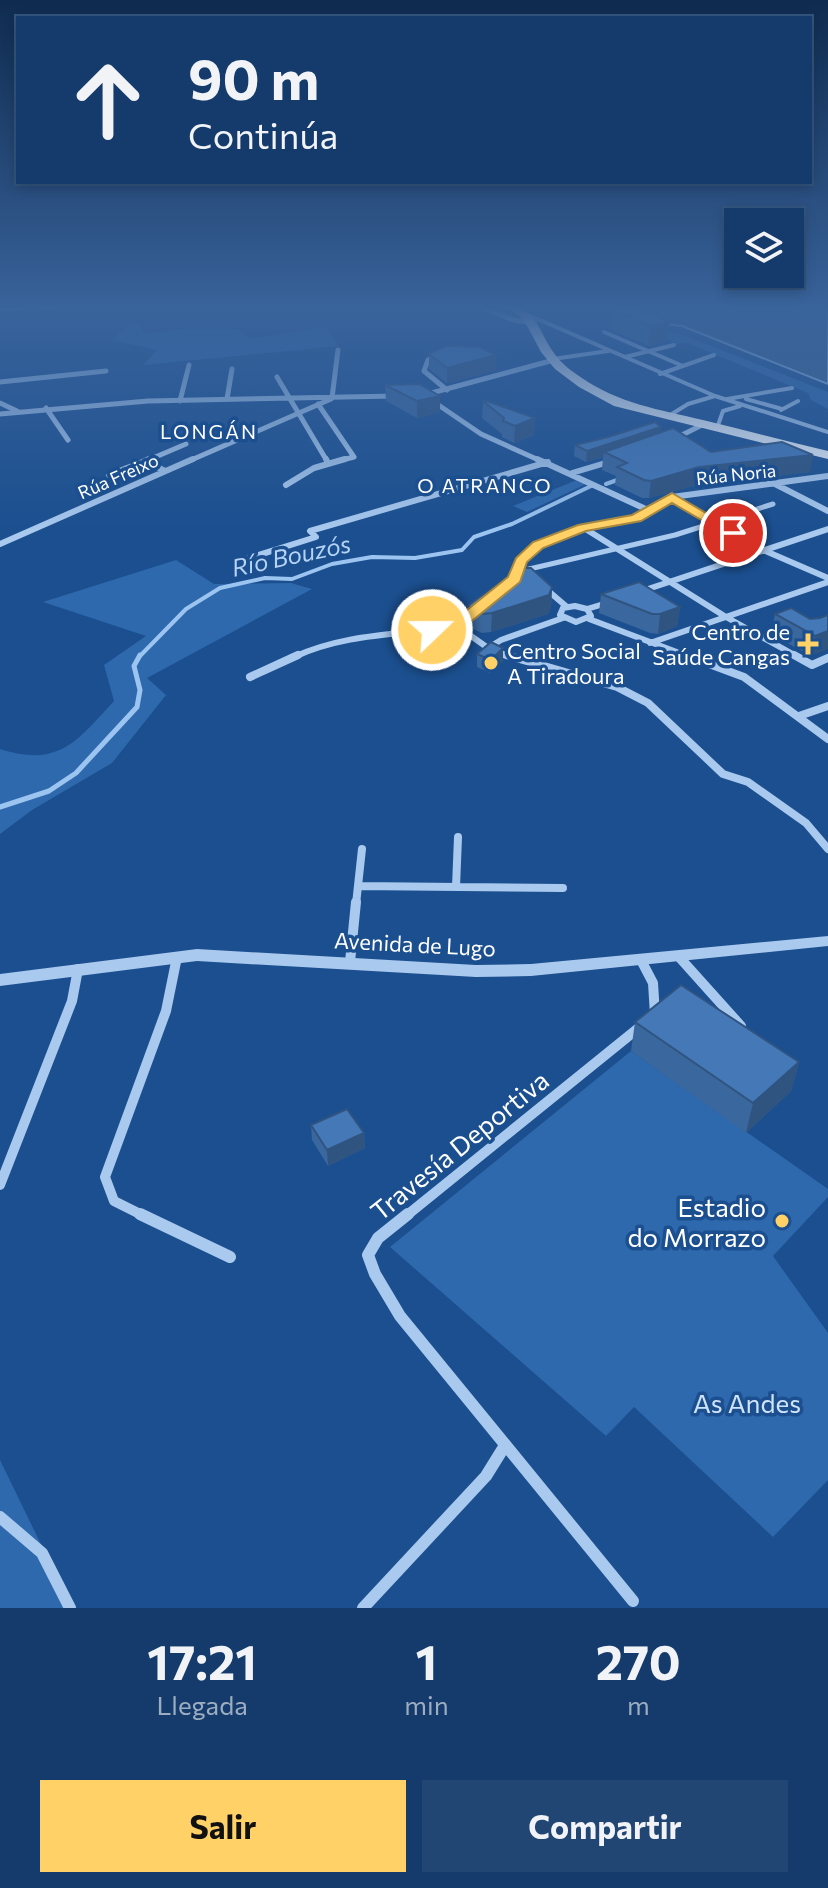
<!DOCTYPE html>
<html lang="es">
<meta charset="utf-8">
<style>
:root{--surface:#143b6b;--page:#214673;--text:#f1f3f6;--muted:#9dadc1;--line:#33557e;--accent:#ffd166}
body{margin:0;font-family:Commissioner,sans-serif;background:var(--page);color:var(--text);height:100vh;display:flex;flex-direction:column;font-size:30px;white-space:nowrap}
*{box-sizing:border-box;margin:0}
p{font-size:26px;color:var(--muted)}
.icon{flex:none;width:44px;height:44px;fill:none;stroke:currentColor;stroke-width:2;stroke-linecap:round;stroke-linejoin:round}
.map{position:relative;height:1608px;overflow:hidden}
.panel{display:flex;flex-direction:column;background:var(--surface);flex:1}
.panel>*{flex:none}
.banner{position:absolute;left:16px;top:16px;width:796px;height:168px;border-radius:0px;box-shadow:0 4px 12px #0003,0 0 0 2px var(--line);background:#143b6b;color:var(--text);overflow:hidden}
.controls{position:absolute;left:724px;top:208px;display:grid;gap:16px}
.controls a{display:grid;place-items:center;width:80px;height:80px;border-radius:0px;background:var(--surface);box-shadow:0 4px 12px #0003,0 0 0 2px var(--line);font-size:40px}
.pin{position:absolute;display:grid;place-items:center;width:68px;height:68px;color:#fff;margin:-34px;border:4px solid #fff;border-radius:50%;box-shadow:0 2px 8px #0007}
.me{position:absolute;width:88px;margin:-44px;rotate:68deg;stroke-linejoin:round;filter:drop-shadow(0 0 6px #0008)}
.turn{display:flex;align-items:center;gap:28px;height:168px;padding:0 40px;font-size:36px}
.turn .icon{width:104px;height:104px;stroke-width:2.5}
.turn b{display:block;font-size:56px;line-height:68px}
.eta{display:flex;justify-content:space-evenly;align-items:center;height:136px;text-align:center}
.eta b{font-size:48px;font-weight:700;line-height:56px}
.button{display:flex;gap:16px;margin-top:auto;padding:16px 40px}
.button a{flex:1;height:92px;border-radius:0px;background:var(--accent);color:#111;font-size:32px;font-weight:700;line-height:92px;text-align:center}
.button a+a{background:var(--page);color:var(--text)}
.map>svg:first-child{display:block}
.green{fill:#2e69ad}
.water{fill:#3c6290;stroke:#9cc4f0;stroke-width:2}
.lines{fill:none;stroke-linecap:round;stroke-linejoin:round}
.stream-far1{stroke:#9cc4f0;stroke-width:4}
.stream{stroke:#9cc4f0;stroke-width:5}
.pedestrian-far1{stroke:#a9c9ee;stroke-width:4}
.pedestrian{stroke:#a9c9ee;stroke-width:5}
.minor-far4{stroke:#a9c9ee;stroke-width:5}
.minor-far3{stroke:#a9c9ee;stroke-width:6}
.minor-far2{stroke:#a9c9ee;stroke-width:8}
.minor-far1{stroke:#a9c9ee;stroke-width:10}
.minor{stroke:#a9c9ee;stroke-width:12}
.tertiary{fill:#a9c9ee;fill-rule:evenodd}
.primary{fill:#f0f6ff;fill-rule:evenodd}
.wall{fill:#3a679d}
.shaded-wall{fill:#305480}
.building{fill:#4478b7;stroke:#305480;stroke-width:2}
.route{fill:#ffd166;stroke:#a68842;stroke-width:2}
.poi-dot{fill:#ffd166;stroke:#1b4f8f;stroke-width:3}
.labels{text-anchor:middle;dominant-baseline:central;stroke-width:7;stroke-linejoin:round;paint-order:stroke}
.far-street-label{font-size:18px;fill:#fff;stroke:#1b4f8f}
.far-neighbourhood-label{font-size:20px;letter-spacing:2px;fill:#fff;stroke:#1b4f8f}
.poi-label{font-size:22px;fill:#fff;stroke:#1b4f8f;text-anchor:end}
.street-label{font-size:22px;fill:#fff;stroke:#1b4f8f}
.water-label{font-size:24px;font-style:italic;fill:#b5d3f5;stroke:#1b4f8f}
.near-street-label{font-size:26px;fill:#fff;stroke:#1b4f8f}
.near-poi-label{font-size:26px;fill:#fff;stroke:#1b4f8f;text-anchor:end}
.near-park-label{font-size:26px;fill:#cfe3fa;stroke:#1b4f8f}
</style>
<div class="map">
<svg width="828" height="1608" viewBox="0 0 828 1608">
<rect width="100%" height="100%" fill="#1b4f8f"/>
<path class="green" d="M130 324 141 325 144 334 185 329H239L249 339 325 327 339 346 144 365 157 350 112 340Z
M635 326 678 333 828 392V409L811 400 808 393 687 343 677 344Z
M577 480 586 484 527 512 513 506Z
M176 560 214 584 291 583 312 589 147 678 166 695 112 763 32 810 0 834V749C59 768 77 741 114 701L104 665 146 636 43 602Z
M631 1051 828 1189V1197L773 1256 828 1333V1480L773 1537 634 1407 606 1436 390 1247Z
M0 1460 72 1608H0Z"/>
<path class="water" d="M611 306H828V384L682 326 635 321Z"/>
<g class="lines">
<path class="stream-far1" d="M606 484 620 479
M139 657 186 609 220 588 265 578 292 579 332 564 372 557 415 558 462 550 474 537 512 524 591 486"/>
<path class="stream" d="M0 807 49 791 76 773 137 707 140 690 134 666 140 655"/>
<path class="pedestrian-far1" d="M526 314 715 396 828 432
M604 332 683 366
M625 357 674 345
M553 359 608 351
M660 374 714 355
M727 399 792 388
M746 399 782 409
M781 410 798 401
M667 417 688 404 715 396
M717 428 723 411 740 406"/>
<path class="pedestrian" d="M525 570 675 535 773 504"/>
<path class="minor-far4" d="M480 306 513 320 535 323
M0 309 61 306
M437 356 428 360 424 371 447 390
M277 377 327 461
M0 382 106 371
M424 395 554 360
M332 398 338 350
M227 399 232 369
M180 401 189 365
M434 402 481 434 541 461
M0 403 17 411
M318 404 354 457 338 461
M46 408 68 440
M0 414 148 401 395 396
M674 439 702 425
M146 461 186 444
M189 461 331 399"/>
<path class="minor-far3" d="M149 459 145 461 165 471
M326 459 328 463
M537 459 650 511
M572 473 612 461
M109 475 145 461
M775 484 828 511
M286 485 314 468 345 459
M673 497 763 550 828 578
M584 528 726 617 798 657
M0 544 193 459
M246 559 316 537 310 531 548 462
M516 577 521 561 538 545 583 528 636 518 672 497 828 476
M546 589 567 607
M639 592 828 529
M575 606 587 609 591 616 576 622 560 615 563 608Z
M587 609 607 603
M589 619 690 657
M457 626 488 648 511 657
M650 643 828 582
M488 648 501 640 563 618
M294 657C346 633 401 635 457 626"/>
<path class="minor-far2" d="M506 655 617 687 648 703 723 774 748 782 806 823 828 849
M685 655 744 677 828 739
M794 655 812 665 828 658
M250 677 298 655
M799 716 828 706
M358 886 563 888
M456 887 458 837
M356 904 362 849"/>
<path class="minor-far1" d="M680 958 741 1026
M350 962 356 902
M642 962 653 983 655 1015
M0 1185 72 1001 78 969
M144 1216 114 1201 105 1177 166 1011 177 957
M406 1216 641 1026"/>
<path class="minor" d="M140 1214 230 1257
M408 1214 378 1238 368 1255 375 1274 400 1316 633 1601
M0 1517 42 1553 70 1608
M363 1608 486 1476 504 1447"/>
<path class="tertiary" d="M828 936V946L531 976 476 977 197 961 0 986V974L197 949 476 965 531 964Z"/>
<path class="primary" d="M506 306C535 304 540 334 554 353 561 363 571 371 582 378 618 403 660 410 703 420 744 430 786 441 828 451V459L614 406 579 387 555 369 541 352 524 320Z"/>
</g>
<path class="wall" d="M633 306 668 341 649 346 612 330 614 310Z
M429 354 496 355V370L447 383 429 369Z
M385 385 440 412 417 418 386 401Z
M483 401 535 418 534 435 514 443 502 437V434L482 418Z
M661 433 711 452 810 472 697 485 649 498H642L615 485 616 476 602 470 603 457 586 462 574 456 575 445Z
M552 587 551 607 548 614 491 632 482 633 467 626V606Z
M601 594 680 607 677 626 658 634 650 633 599 613Z
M775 614 810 619 820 618 811 656 771 634Z
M503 648V661L490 673 477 667V654Z
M635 1022 799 1062 791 1091 746 1133 631 1051Z
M311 1125 364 1133 365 1148 328 1166 312 1140Z"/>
<path class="shaded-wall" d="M670 322 668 341 649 346 651 326Z
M496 355V370L447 383V368Z
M440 396V412L417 418V401Z
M535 418 534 435 514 443 515 426Z
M661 427 660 438 604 452 603 457 586 462 587 451Z
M813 455 810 472 697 485 649 498 651 481 699 467Z
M552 587 551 607 548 614 491 632 492 613Z
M680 607 677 626 658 634 660 614Z
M828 631V649L811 656 815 636Z
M503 648V661L490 673 491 660Z
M799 1062 791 1091 746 1133 753 1103Z
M364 1133 365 1148 328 1166 327 1150Z"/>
<path class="building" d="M633 306 670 322 651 326 614 310Z
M446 346 479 347 496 355 447 368 429 354Z
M419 384 440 396 417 401 385 385Z
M484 400 535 418 515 426 503 421 504 418 483 401Z
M655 422 661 427 587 451 575 445 608 437Z
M673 428 711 452 782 442 813 455 699 467 651 481 644 480 617 467 627 463 604 452Z
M520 568H531L552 587 549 595 492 613 482 614 467 606Z
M639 582 680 607 660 614H652L601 594Z
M791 608 810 619 820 618 828 615V631L815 636 775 614Z
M491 642 503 648 491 660 477 654Z
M681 985 799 1062 753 1103 635 1022Z
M347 1109 364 1133 327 1150 311 1125Z"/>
<linearGradient id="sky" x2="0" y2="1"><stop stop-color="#0f2b4f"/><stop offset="0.58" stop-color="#39639b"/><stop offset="1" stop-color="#39639b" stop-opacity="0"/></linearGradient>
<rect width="828" height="531" fill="url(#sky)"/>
<path class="route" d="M672 493 740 533 729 536 672 503 641 521 586 531 543 548 527 562 520 582 462 629 432 635 425 630 427 627 452 622 508 577 516 558 533 542 578 525 632 515Z"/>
<g class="poi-dot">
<path d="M804 632h8v8h8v8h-8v8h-8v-8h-8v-8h8z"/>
<circle cx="491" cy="663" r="8"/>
<circle cx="782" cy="1221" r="8"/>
</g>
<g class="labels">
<g class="far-street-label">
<text transform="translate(736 474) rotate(-6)">Rúa Noria</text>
<text transform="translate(118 476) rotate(-24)">Rúa Freixo</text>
</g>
<g class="far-neighbourhood-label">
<text x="209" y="431">LONGÁN</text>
<text x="485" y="485">O ATRANCO</text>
</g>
<g class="poi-label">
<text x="790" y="631">Centro de<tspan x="790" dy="25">Saúde Cangas</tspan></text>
<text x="507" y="650" text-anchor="start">Centro Social<tspan x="507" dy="25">A Tiradoura</tspan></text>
</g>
<g class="street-label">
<text transform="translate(415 944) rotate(3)">Avenida de Lugo</text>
</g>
<g class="water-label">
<text transform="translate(291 555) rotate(-12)">Río Bouzós</text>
</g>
<g class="near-street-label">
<text transform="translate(459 1145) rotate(-39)">Travesía Deportiva</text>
</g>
<g class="near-poi-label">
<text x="766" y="1206">Estadio<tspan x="766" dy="30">do Morrazo</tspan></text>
</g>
<g class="near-park-label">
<text x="747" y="1402">As Andes</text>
</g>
</g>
</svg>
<div class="controls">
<a><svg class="icon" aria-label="layers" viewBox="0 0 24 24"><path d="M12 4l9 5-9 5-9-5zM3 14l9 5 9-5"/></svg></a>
</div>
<div class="pin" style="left:733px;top:533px;background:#d93025"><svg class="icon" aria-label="arrive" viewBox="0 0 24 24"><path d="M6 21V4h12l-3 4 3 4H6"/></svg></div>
<svg class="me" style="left:432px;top:630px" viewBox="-20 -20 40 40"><circle r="17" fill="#ffd166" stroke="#fff" stroke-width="3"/><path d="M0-11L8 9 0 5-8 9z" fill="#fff"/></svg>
<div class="banner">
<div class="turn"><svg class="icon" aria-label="ahead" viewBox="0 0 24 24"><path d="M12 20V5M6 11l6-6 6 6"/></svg><div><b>90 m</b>Continúa</div></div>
</div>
</div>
<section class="panel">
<div class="eta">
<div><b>17:21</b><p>Llegada</p></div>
<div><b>1</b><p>min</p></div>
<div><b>270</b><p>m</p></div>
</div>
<div class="button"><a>Salir</a><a>Compartir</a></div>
</section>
